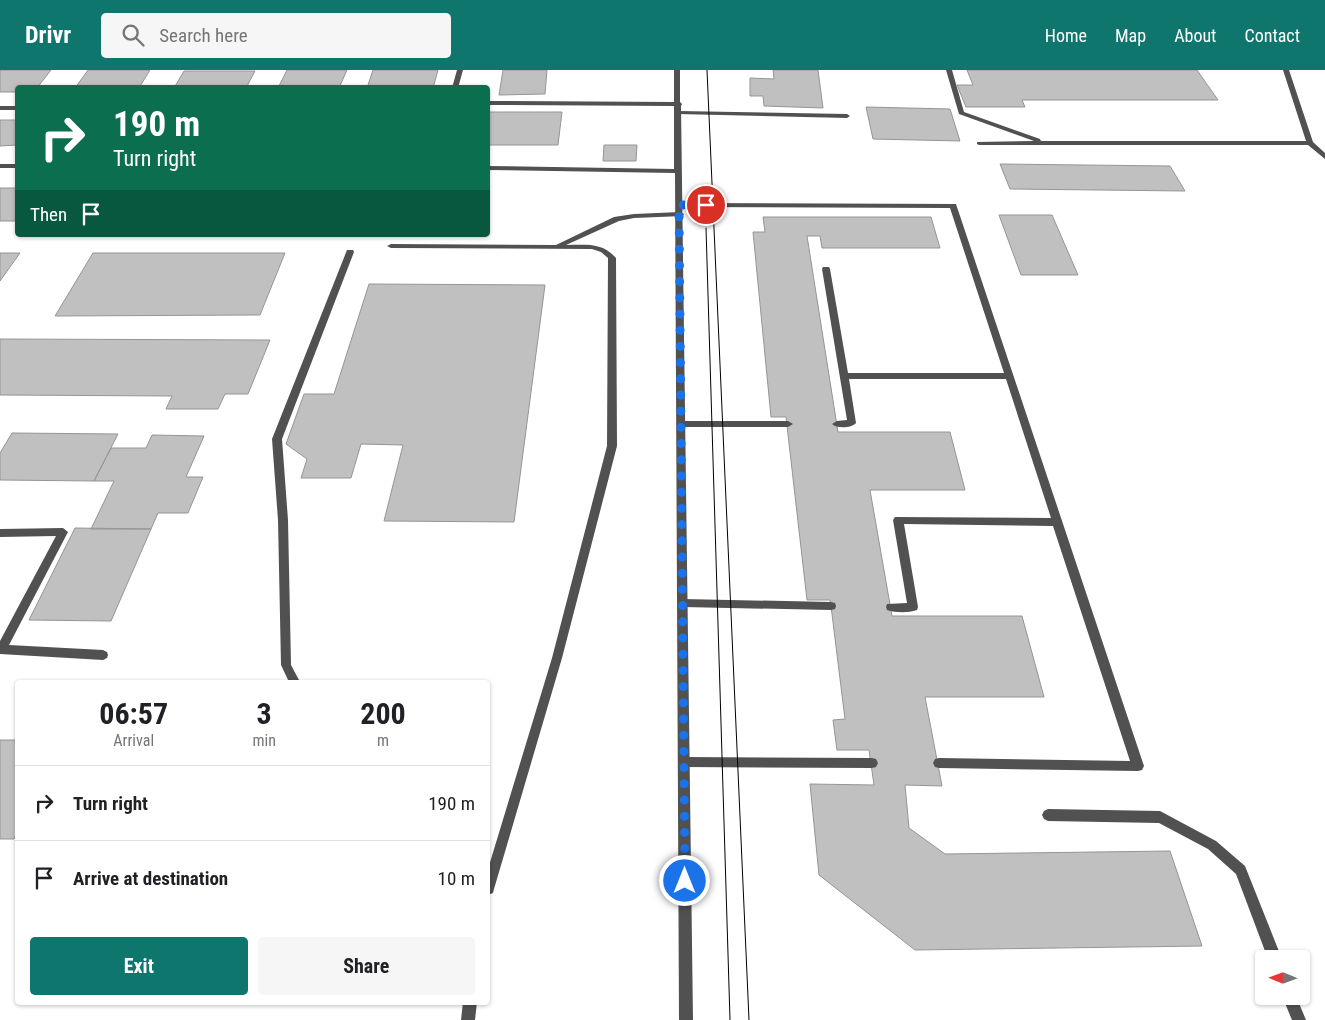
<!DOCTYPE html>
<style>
:root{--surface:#fff;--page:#f6f6f6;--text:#202124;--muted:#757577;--line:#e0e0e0;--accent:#0f766e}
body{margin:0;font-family:"Roboto Condensed",sans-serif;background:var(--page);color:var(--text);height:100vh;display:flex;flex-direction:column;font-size:19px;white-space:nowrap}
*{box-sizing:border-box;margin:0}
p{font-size:16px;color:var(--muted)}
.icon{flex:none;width:28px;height:28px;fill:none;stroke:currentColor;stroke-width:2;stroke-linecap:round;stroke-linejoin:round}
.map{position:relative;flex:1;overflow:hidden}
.panel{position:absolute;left:15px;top:610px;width:475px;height:325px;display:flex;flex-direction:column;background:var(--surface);border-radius:5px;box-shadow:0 1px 4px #0004}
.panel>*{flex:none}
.top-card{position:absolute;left:15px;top:15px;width:475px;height:152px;border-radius:5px;box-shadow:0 1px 4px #0004;background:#0b6e4f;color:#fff;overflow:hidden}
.needle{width:32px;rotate:271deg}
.tools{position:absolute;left:1255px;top:880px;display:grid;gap:10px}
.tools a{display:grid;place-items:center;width:55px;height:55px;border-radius:5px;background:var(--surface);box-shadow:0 1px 4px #0004;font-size:25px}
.pin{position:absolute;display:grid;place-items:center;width:42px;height:42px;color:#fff;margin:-21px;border:2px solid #fff;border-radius:50%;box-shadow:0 1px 5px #0007}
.me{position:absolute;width:55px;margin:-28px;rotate:0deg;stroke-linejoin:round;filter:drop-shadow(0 0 4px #0008)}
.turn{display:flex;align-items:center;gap:18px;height:105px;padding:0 15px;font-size:22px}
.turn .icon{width:65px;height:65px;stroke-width:2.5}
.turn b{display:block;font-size:35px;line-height:42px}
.then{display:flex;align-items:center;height:48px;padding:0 15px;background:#0003;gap:10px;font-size:19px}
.eta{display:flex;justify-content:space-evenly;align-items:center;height:85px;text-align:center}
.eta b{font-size:30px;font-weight:700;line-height:35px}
.action{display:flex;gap:10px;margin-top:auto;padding:10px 15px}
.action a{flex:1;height:58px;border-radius:5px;background:var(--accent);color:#fff;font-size:20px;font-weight:700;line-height:58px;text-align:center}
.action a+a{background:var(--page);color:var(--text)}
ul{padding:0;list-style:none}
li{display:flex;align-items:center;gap:15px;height:75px;padding:0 15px;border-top:1px solid var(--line)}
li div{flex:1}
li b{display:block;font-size:19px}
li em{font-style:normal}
header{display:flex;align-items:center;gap:30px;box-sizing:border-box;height:70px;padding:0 25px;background:var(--accent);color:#fff}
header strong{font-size:24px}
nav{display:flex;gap:28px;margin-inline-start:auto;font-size:18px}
.search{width:350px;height:45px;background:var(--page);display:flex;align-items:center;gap:12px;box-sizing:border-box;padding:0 18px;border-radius:5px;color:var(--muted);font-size:19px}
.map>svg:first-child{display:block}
.building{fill:#c0c0c0;stroke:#959595}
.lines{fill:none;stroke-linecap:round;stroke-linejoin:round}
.service{fill:#515151;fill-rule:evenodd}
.minor{fill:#515151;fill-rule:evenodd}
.tram{stroke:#000;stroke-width:1}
.route{stroke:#1a73e8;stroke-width:9;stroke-dasharray:0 16.2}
</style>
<header>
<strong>Drivr</strong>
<div class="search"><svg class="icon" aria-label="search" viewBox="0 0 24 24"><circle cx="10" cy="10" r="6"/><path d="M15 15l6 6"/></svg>Search here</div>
<nav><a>Home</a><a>Map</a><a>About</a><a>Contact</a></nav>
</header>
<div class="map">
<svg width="1325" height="950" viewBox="0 0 1325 950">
<rect width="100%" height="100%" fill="#fff"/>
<path class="building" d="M0 0H51L37 18H18V22H0Z
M88 0H150L139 18H75Z
M287 0H347L339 18H278Z
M373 0H438L433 18H367Z
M503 0H547L545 24 499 25Z
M773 0H818L823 38 764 36 763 26H750V8L774 9Z
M967 0H1197L1218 30H1022L1025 37H966L957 15H973Z
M184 1H255L246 18H174Z
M866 37 950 39 960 71 873 69Z
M488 42H562L558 75H488Z
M0 50H18V75L0 76Z
M604 75H637L636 91H603Z
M1000 94 1170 96 1185 121 1010 119Z
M0 118H18V151H0Z
M999 145H1052L1078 205H1021Z
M763 147H931L940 178H822L820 166H807L838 362H950L965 420H870L892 546H1022L1044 627H925L942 716 905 715 909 758 945 784 1170 781 1202 876 915 880 819 805 810 714 874 715 869 680H837L833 650 845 649 831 536 830 530H807L786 347H771L753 162H765Z
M0 183H20L0 211Z
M93 183H285L260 245 55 246Z
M369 214 545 215 514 452 384 451 403 375 361 374 351 408H301L307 389 286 374 304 324H334Z
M0 269 270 270 248 324H225L218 339H166L172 326 0 325Z
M12 363 118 364 94 411 0 410V383Z
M152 365 204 366 186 407H203L188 443H158L151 459H91L114 411H94L111 378H146Z
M75 458 151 459 111 551 29 550Z
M0 670H18V761L14 769H0Z"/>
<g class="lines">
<path class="service" d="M457 0H463L458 18H452Z
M946 0H952L964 42 1040 69 1041 71H1306L1283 0H1289L1313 72 1325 83V89L1308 75H979L977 74V72L1034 71 959 44Z
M679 41 847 44 850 46 847 48 677 44 676 43Z
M0 94H18V98H0Z
M676 133 956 134 1144 696 1142 700 1138 701 939 698 935 697 933 693 935 689 939 688 1130 691 1053 456 904 454 918 537 917 540C908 543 896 543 887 540L886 537 887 534 907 533 893 450 895 447 1051 448 1006 309H849L856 353C852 358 837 359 832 354L837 351 847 350 822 199 823 197H829L830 199 848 303H1004L950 138 679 137H676Z
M680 142 684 144 683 146 634 148 619 151 566 175C586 175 602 172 616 188L617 376 562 588 494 819 493 823 488 825V799L552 588 607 376 608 188 601 182 592 179 391 178 387 176 391 174 556 175 614 147 634 144Z
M347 180H353L354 182 282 369 288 450 291 595 300 612H289L281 595 278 450 272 369Z
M681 351H788L793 354 788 357H681L676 354Z
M63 458 68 462 9 575 103 580 107 582 108 585 107 588 103 590 0 584V571L56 466 0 467V459Z
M683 529 831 532 835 533 836 536 835 539 831 540 683 537 679 536 678 533 679 530Z
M684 687 872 688 876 689 878 693 876 697 872 698 684 697 680 696 678 692 680 688Z
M1048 739 1160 741 1216 771 1245 796 1282 889H1268L1236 804 1208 779 1159 753 1048 751 1044 749 1042 745 1044 741Z
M1282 926H1296L1306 950H1292Z
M463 932H477L475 950H461Z"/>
<path class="minor" d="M674 0H680V32L682 34 681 36 693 950H679L675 103 488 100V96L674 99V36L488 35V31L674 32Z
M0 36H18V40H0Z"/>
<path class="tram" d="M707 0 749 950
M706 158 730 950"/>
</g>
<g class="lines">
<path class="route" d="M685 811 679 135H706"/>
</g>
</svg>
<div class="tools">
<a><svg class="needle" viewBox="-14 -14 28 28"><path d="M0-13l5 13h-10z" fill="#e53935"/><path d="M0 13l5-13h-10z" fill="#757577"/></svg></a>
</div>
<div class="pin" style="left:706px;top:135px;background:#d93025"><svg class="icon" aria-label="arrive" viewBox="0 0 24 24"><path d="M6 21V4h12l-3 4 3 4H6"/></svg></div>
<svg class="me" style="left:685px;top:811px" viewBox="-20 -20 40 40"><circle r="17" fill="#1a73e8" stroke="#fff" stroke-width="3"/><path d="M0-11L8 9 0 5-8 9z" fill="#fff"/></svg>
<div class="top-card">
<div class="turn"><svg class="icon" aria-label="right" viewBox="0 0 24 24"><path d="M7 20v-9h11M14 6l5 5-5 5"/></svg><div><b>190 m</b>Turn right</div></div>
<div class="then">Then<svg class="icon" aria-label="arrive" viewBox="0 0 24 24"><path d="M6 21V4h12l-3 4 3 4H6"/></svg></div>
</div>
<section class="panel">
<div class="eta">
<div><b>06:57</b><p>Arrival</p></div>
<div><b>3</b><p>min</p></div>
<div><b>200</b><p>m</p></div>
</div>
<ul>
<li><svg class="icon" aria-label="right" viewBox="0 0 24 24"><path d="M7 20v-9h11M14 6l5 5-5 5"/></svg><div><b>Turn right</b></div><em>190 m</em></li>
<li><svg class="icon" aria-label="arrive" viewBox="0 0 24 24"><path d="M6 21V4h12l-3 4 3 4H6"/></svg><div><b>Arrive at destination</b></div><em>10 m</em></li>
</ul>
<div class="action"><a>Exit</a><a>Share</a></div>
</section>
</div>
